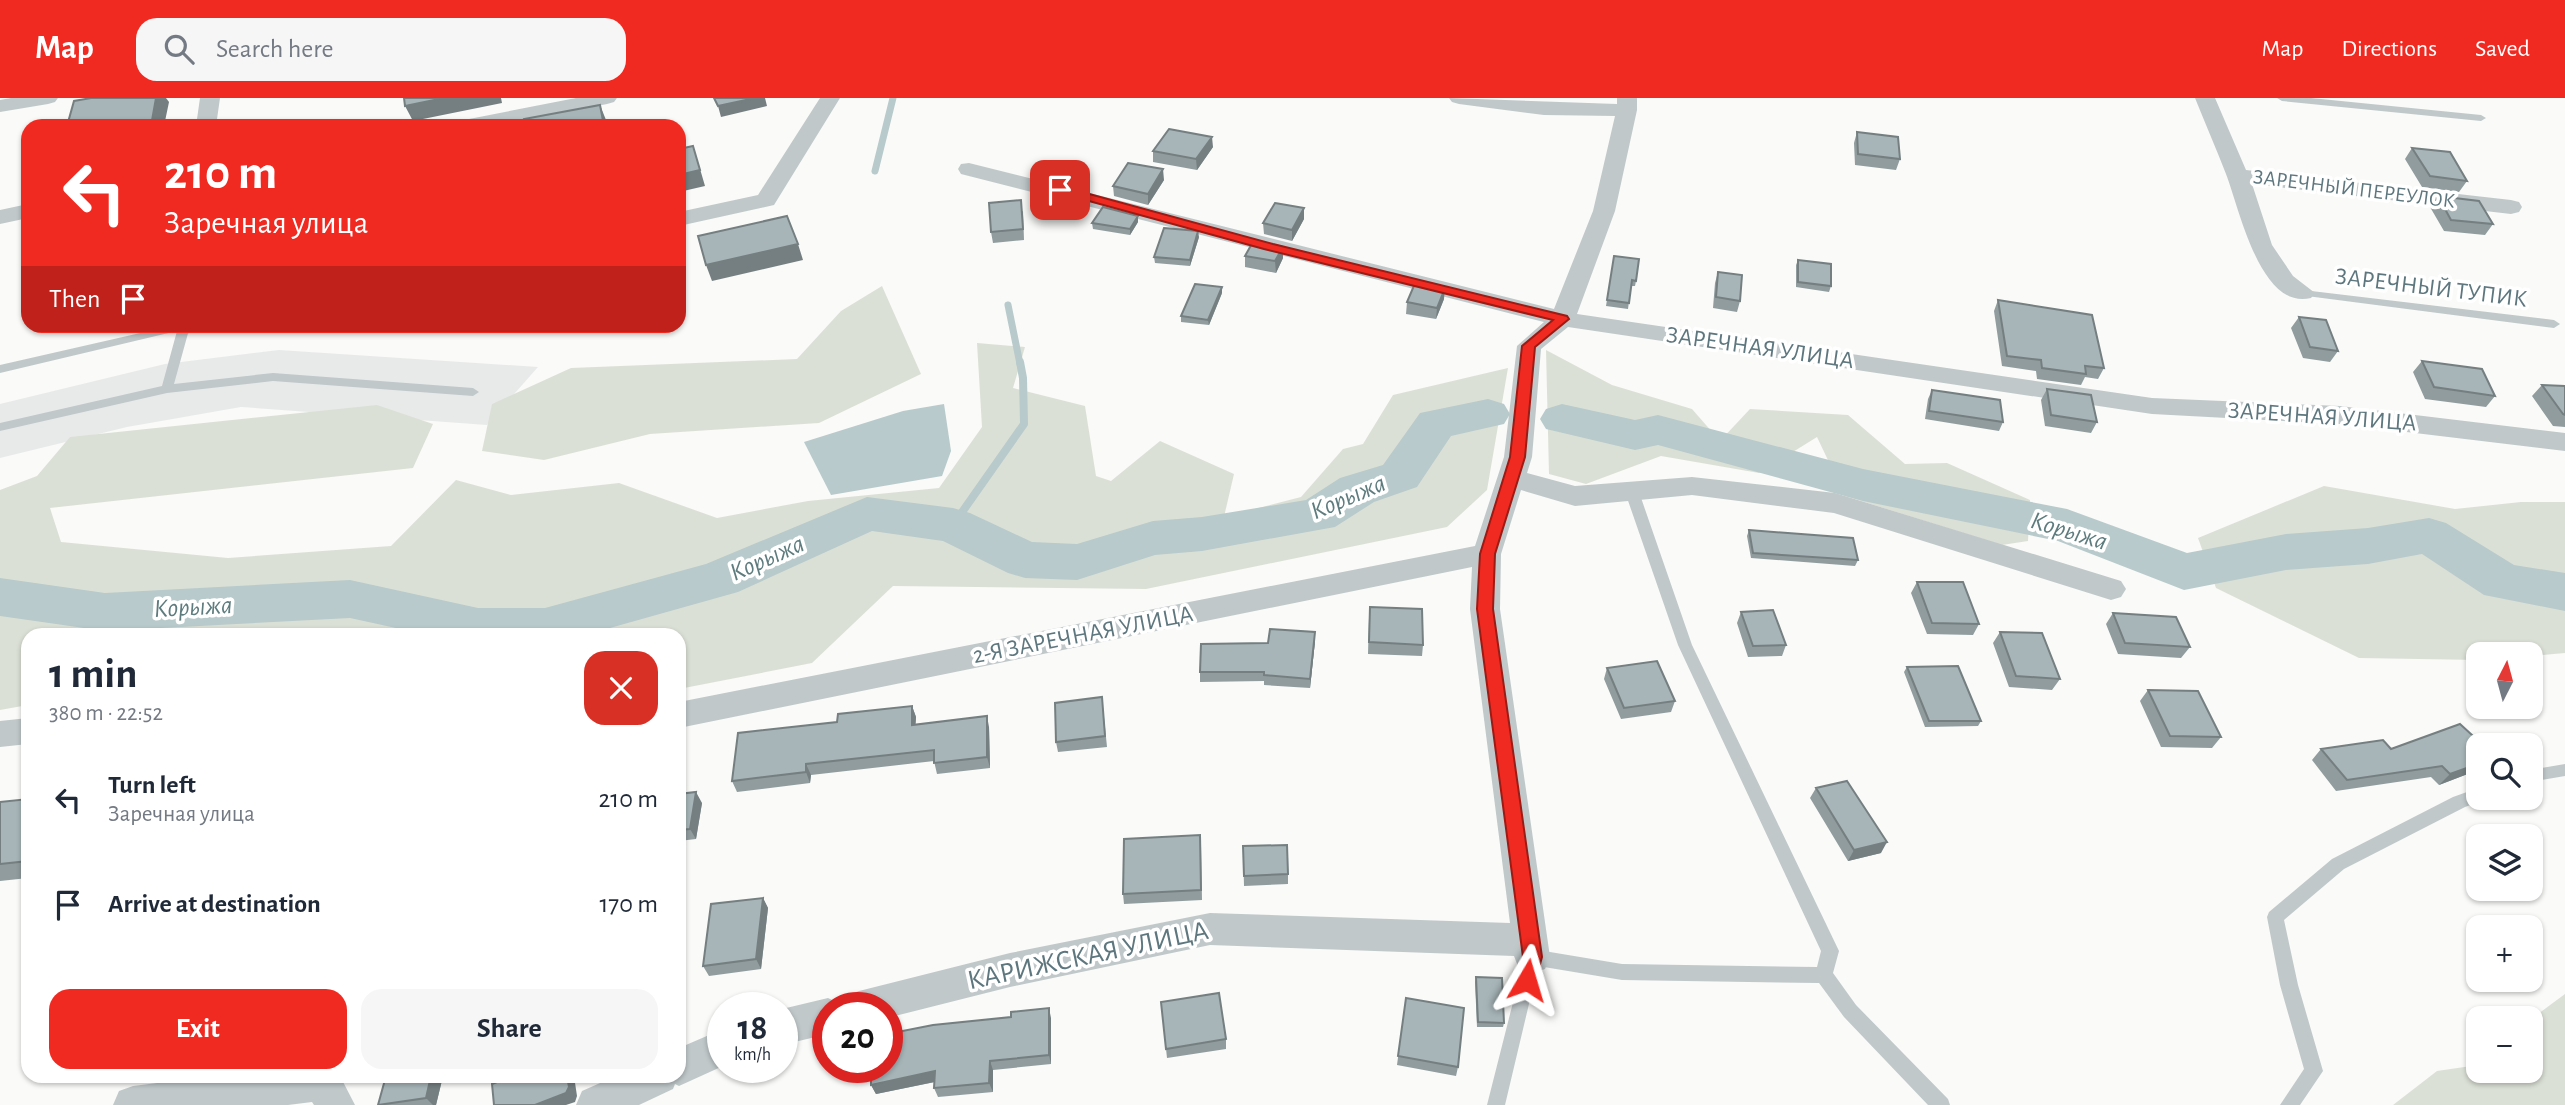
<!DOCTYPE html>
<meta charset="utf-8">
<style>
:root{--surface:#fff;--page:#f6f6f7;--text:#1f2937;--muted:#747a83;--accent:#f12a21}
body{margin:0;font-family:"Alegreya Sans",sans-serif;background:var(--page);color:var(--text);height:100vh;display:flex;flex-direction:column;font-size:26px;white-space:nowrap}
*{box-sizing:border-box;margin:0}
p{font-size:23px;color:var(--muted)}
.icon{flex:none;width:38px;height:38px;fill:none;stroke:currentColor;stroke-width:2;stroke-linecap:round;stroke-linejoin:round}
.map{position:relative;flex:1;overflow:hidden}
.side{position:absolute;left:21px;top:530px;width:665px;height:455px;display:flex;flex-direction:column;background:var(--surface);border-radius:21px;box-shadow:0 2px 5px #0004}
.side>*{flex:none}
.top-card{position:absolute;left:21px;top:21px;width:665px;height:214px;border-radius:21px;box-shadow:0 2px 5px #0004;background:#f12a21;color:#fff;overflow:hidden}
.needle{width:46px;rotate:6deg}
.controls{position:absolute;left:2466px;top:544px;display:grid;gap:14px}
.controls a{display:grid;place-items:center;width:77px;height:77px;border-radius:14px;background:var(--surface);box-shadow:0 2px 5px #0004;font-size:35px}
.speed{position:absolute;left:707px;top:894px;display:flex;gap:14px;font-size:35px;font-weight:700;text-align:center}
.speed>*{display:grid;place-content:center;width:91px;height:91px;border-radius:50%;background:var(--surface);box-shadow:0 2px 5px #0004;line-height:1}
.speed small{font-size:18px;font-weight:400}
.speed .limit{border:10px solid #d22;background:#fff;color:#111}
.pin{position:absolute;display:grid;place-items:center;width:60px;height:60px;color:#fff;margin:-30px;border-radius:14px;box-shadow:0 4px 10px #0006}
.me{position:absolute;width:77px;margin:-38px;rotate:7deg;stroke-linejoin:round;filter:drop-shadow(0 0 5px #0008)}
.turn{display:flex;align-items:center;gap:24px;height:147px;padding:0 28px;font-size:32px}
.turn .icon{width:91px;height:91px;stroke-width:2.5}
.turn b{display:block;font-size:49px;line-height:60px}
.then{display:flex;align-items:center;height:66px;padding:0 28px;background:#0003;gap:14px;font-size:26px}
.round{display:grid;place-items:center;flex:none;width:74px;height:74px;border-radius:21px;background:var(--page)}
.head{display:flex;align-items:center;justify-content:space-between;height:119px;padding:0 28px}
h1{font-size:42px;font-weight:700;line-height:52px}
.cta{display:flex;gap:14px;margin-top:auto;padding:14px 28px}
.cta a{flex:1;height:80px;border-radius:21px;background:var(--accent);color:#fff;font-size:28px;font-weight:700;line-height:80px;text-align:center}
.cta a+a{background:var(--page);color:var(--text)}
ul{padding:0;list-style:none}
li{display:flex;align-items:center;gap:21px;height:105px;padding:0 28px}
li div{flex:1}
li b{display:block;font-size:26px}
li em{font-style:normal}
header{display:flex;align-items:center;gap:42px;box-sizing:border-box;height:98px;padding:0 35px;background:var(--accent);color:#fff}
header strong{font-size:33px}
nav{display:flex;gap:38px;margin-inline-start:auto;font-size:24px}
.search{width:490px;height:63px;background:var(--page);display:flex;align-items:center;gap:18px;box-sizing:border-box;padding:0 24px;border-radius:21px;color:var(--muted);font-size:26px}
.map>svg:first-child{display:block}
.built{fill:#e8eae9}
.green{fill:#dbe0d6}
.water{fill:#b8cacb}
.lines{fill:none;stroke-linecap:round;stroke-linejoin:round}
.stream-far1{stroke:#b8cacb;stroke-width:7}
.stream{stroke:#b8cacb;stroke-width:8}
.river{fill:#b8cacb;fill-rule:evenodd}
.service{fill:#c0c8ca;fill-rule:evenodd}
.minor{fill:#c0c8ca;fill-rule:evenodd}
.wall{fill:#909c9e}
.shaded-wall{fill:#757f81}
.building{fill:#a7b5b8;stroke:#757f81;stroke-width:2}
.route{fill:#f12a21;stroke:#9d1b15;stroke-width:2}
.labels{text-anchor:middle;dominant-baseline:central;stroke-width:7;stroke-linejoin:round;paint-order:stroke}
.far-street-label{font-size:21px;fill:#5e777f;stroke:#fff}
.street-label{font-size:24px;fill:#5e777f;stroke:#fff}
.water-label{font-size:26px;font-style:italic;fill:#5e7c7e;stroke:#fff}
.near-street-label{font-size:28px;fill:#5e777f;stroke:#fff}
</style>
<header>
<strong>Map</strong>
<div class="search"><svg class="icon" aria-label="search" viewBox="0 0 24 24"><circle cx="10" cy="10" r="6"/><path d="M15 15l6 6"/></svg>Search here</div>
<nav><a>Map</a><a>Directions</a><a>Saved</a></nav>
</header>
<div class="map">
<svg width="2565" height="1007" viewBox="0 0 2565 1007">
<rect width="100%" height="100%" fill="#fafaf8"/>
<path class="built" d="M279 252 538 269 487 327 241 309 127 329 0 360V306L165 266Z"/>
<path class="green" d="M882 188 921 276 819 325 650 336 544 362 482 353 492 306 571 270 797 261 841 213Z
M977 245 1025 249 1013 290 1085 308 1096 378 1111 383 1160 343 1234 376 1224 419 1301 399 1343 351 1363 346 1393 297 1508 270 1487 392 1447 429 1146 491 893 488 812 565 679 591V537H28V607L0 612V392L37 378 70 339 377 307 433 326 413 370 50 410 61 444 228 460 391 448 456 382 511 397 619 385 717 420 808 403 939 390 982 329Z
M1546 252 1612 287 1692 311 1720 343 1750 311 1848 317 1905 366 1947 365 2030 402 2028 443 2002 447 1845 398 1817 339 1759 375 1661 358 1586 386 1549 376Z
M2324 388 2455 411 2521 404H2565V555L2531 558 2478 556V562L2359 560 2216 490 2198 440Z
M2565 896V1007H2393L2437 973 2478 967V973H2530L2531 921Z"/>
<path class="water" d="M944 306 951 353 942 378 831 397 804 344 903 313Z"/>
<g class="lines">
<path class="stream-far1" d="M875 73 893 0
M1008 207 1020 266"/>
<path class="stream" d="M953 427 1024 326 1023 280 1020 264"/>
<path class="river" d="M1488 301 1504 306 1510 316 1504 326 1451 338 1417 389 1374 404 1335 429 1202 453 1155 457 1077 482 1025 480 1008 475 943 443 872 433 738 494 585 537H428L350 520 105 533 0 518V480L105 495 350 482 478 510H545L706 466 867 399 953 410 970 415 1032 444 1077 446 1153 423 1202 419 1306 402 1340 380 1383 367 1420 315Z
M1562 306 1635 322 1658 317 1863 371 2067 411 2187 455 2286 436 2368 430 2429 420 2446 425 2514 467 2565 475V513L2484 497 2422 456 2368 466 2286 472 2184 492 2058 443 1863 403 1658 347 1635 352 1546 331 1540 321 1546 311Z"/>
<path class="service" d="M2277 0H2311L2481 17 2486 20 2481 23 2282 3Z
M2303 192 2554 222 2560 226 2554 230 2299 197V193Z
M171 228H190L174 286 273 275 473 290 479 294 473 298 273 283 167 295 0 333V325L162 288 177 233 0 275V267Z
M1632 389 1639 394 1692 547 1839 853 1833 875 1856 907 1948 1001 1950 1007H1928L1844 919 1819 885 1622 882 1538 868 1505 1007H1487L1526 853 1532 851 1622 866 1817 869 1821 853 1678 547 1625 394Z
M2565 666V678L2530 684V672Z
M2478 690V700H2484V702L2465 709 2344 771 2284 822 2298 887 2323 973 2300 1007H2280L2304 971 2280 887 2267 819 2269 814 2332 761 2453 699Z"/>
<path class="minor" d="M11 0H58L55 4 48 6 0 14V2Z
M200 0H220L216 28H196Z
M576 0H617L614 4 607 6 496 28H454L457 24 464 22Z
M820 0H840L774 107 679 128V114L758 97Z
M1449 0 1617 6V0H1637V12L1615 113 1577 216 2152 300 2340 308 2565 335V353L2340 326 2152 316 1568 229 1541 251 1532 359 1527 375 1575 388 1692 379 1835 395 2121 483 2126 491 2121 499 2111 502 1834 415 1692 397 1575 408 1521 392 1501 456 1500 511 1550 859 1545 871 1532 876 1519 871 1514 858 1210 847 1010 889 887 920V910H828V936L782 947V911L828 900 842 907 846 898 859 893 1010 855 1210 815 1510 825 1470 511 1472 469 679 630V604L1475 448 1504 359 1517 248 1544 224 961 76 958 71 961 66 969 65 1554 211 1593 113 1615 18 1544 17 1459 6 1452 4Z
M2195 0H2215L2246 72 2511 102 2519 104 2522 109 2519 114 2511 116 2252 86 2272 147 2293 178 2315 195 2311 200C2260 213 2239 109 2226 76 2216 50 2205 25 2195 0Z
M28 106V120L0 126V112Z
M172 228H198L195 233 186 236 175 233Z
M28 620V646L0 649V623Z
M723 931V968L679 988 675 986 673 991 639 1007H576L582 993 616 978H679V950Z
M213 978H340L355 1007H314L312 1004 288 1007H113L119 993 133 988Z"/>
</g>
<path class="wall" d="M1857 34 1900 61 1896 72 1855 67 1854 45Z
M1213 49 1197 72 1153 64V53Z
M2412 50 2467 83 2459 94 2422 89 2405 61Z
M1164 82 1148 107 1114 98 1113 88Z
M2438 98 2493 126 2485 137 2444 133 2430 109Z
M1023 113 1024 142 993 145 991 134Z
M1138 118V124L1130 137 1093 131 1092 125Z
M1304 121 1292 143 1264 136 1263 125Z
M1199 139 1190 168 1155 165 1154 159Z
M1245 158 1283 160 1276 175 1245 169Z
M1614 158 1636 183 1635 188H1631L1628 211 1606 208Z
M1798 162 1831 188 1829 194 1796 189V167Z
M1718 174 1740 203 1737 214 1713 210 1715 185Z
M1222 195 1209 227 1181 224V218Z
M1444 201 1436 221 1406 216 1407 204Z
M1998 202 2104 270 2098 281 2085 279 2081 287 2037 281 2036 273 2002 268 1994 213Z
M2299 219 2338 253 2330 264 2303 260 2291 230Z
M2422 263 2495 298 2486 309 2425 301 2413 274Z
M2542 287 2565 288V329L2553 328 2532 298Z
M2047 291 2097 324 2091 335 2045 328 2041 302Z
M1932 292 2003 324 1999 333 1925 321 1928 301Z
M1749 432 1858 462 1855 468 1751 460 1747 438Z
M1917 484 1979 526 1973 537 1927 536 1911 495Z
M1741 514 1786 547 1782 558 1748 559 1737 525Z
M2113 515 2190 549 2181 560 2118 556 2106 526Z
M1369 520 1423 547 1422 558 1368 556Z
M2000 534 2060 581 2052 592 2009 589 1993 545Z
M1315 543 1310 590 1264 587V583L1200 584V574Z
M1907 569 1981 623 1978 628 1925 629 1904 574Z
M1607 570 1675 603 1671 614 1621 621 1604 581Z
M2148 592 2221 639 2212 650 2161 649 2140 603Z
M1102 599 1107 649 1058 654 1056 644Z
M912 608 916 619 915 627 989 629 990 670 937 676 934 663 811 677 810 685 737 694 732 683 837 624Z
M2321 651H2391L2478 672 2439 687 2431 679 2336 693 2312 662Z
M1816 690 1881 755 1848 763 1810 700Z
M679 696 702 705 696 741 679 743Z
M28 701V780L0 783V704Z
M1201 747 1202 802 1124 806 1123 796Z
M1243 748 1288 776V786L1244 788Z
M763 800 768 810 761 871 709 878 703 868Z
M1476 879 1504 925 1503 929H1477L1475 884Z
M1406 900 1458 969 1456 978 1397 967Z
M1161 904 1226 941V951L1167 960Z
M1051 920V966L993 972V994L938 999 934 990 935 984 876 996 871 987Z
M443 978 436 1007H378Z"/>
<path class="shaded-wall" d="M156 0H166L169 4 164 28H151Z
M444 0H501L502 5 413 23 405 8Z
M755 0H765L767 8 721 19 718 8Z
M600 7 606 22 607 28H604Z
M1212 39 1213 49 1197 72 1196 61Z
M698 64 705 88 679 94V77Z
M1163 71 1164 82 1148 107V96Z
M1304 110V121L1292 143V132Z
M1138 118V124L1130 137V131Z
M1198 133 1199 139 1190 168V162Z
M798 146 803 162 712 183 706 167Z
M1283 149V160L1276 175 1275 163Z
M1222 189V195L1209 227 1208 222Z
M1445 190 1444 201 1436 221 1437 210Z
M1315 534V543L1310 590V581Z
M912 608 916 619 915 638 912 627Z
M987 618 989 629 990 670 987 659Z
M806 666 811 677 810 685 806 674Z
M2478 666V672L2439 687 2450 676Z
M696 694 702 705 696 741 690 731Z
M1887 744 1881 755 1848 763 1854 752Z
M763 800 768 810 761 871 756 861Z
M1049 910 1051 920V966L1049 957Z
M990 963 993 972V994L989 985Z
M935 973 939 983 876 996 871 987Z
M431 978H443L436 1007H433L426 1000Z
M567 978H574L577 998 575 1004 566 1007H535Z"/>
<path class="building" d="M91 0H156L151 28H67L74 3Z
M404 0H444L405 8Z
M714 0H755L718 8Z
M600 7 604 28H525L524 21Z
M1169 31 1212 39 1196 61 1153 53Z
M1857 34 1898 39 1900 61 1858 56Z
M693 48 700 72 679 77V51Z
M2412 50 2450 54 2467 83 2430 78Z
M1128 65 1163 71 1148 96 1113 88Z
M2438 98 2479 103 2493 126 2451 122Z
M1021 102 1023 131 991 134 989 105Z
M1275 105 1304 110 1292 132 1263 125Z
M1103 109 1138 118 1130 131 1092 125Z
M787 118 798 146 706 167 698 138Z
M1164 130 1198 133 1190 162 1154 159Z
M1254 142 1283 149 1275 163 1245 158Z
M1614 158 1639 161 1636 183 1632 182 1629 205 1607 202Z
M1798 162 1831 166V188L1798 184Z
M1718 174 1742 177 1740 203 1716 199Z
M1416 183 1445 190 1437 210 1407 204Z
M1195 186 1222 189 1208 222 1181 218Z
M1998 202 2092 217 2104 270 2085 268 2086 276 2042 270 2041 262 2007 258Z
M2299 219 2326 222 2338 253 2310 249Z
M2422 263 2482 271 2495 298 2434 289Z
M2542 287 2565 288V317L2563 316Z
M2047 291 2091 297 2097 324 2051 317Z
M1932 292 2000 302 2003 324 1929 313Z
M1749 432 1853 440 1858 462 1753 455Z
M1917 484H1963L1979 526 1932 525Z
M1370 509 1422 511 1423 547 1369 544Z
M1773 512 1786 547 1753 548 1741 514Z
M2113 515 2176 519 2190 549 2125 545Z
M1270 531 1315 534 1310 581 1264 577V574H1200L1201 546 1268 545Z
M2000 534 2042 535 2060 581 2016 578Z
M1657 563 1675 603 1624 610 1607 570Z
M1958 568 1981 623H1929L1907 569Z
M2148 592 2198 593 2221 639 2170 638Z
M1102 599 1105 638 1056 644 1055 605Z
M912 608V627L987 618V659L934 665V652L806 666V674L732 683 738 635 837 624 838 616Z
M2460 626 2484 648H2478V666L2450 676 2442 668 2347 682 2321 651 2383 642 2391 651Z
M1847 683 1887 744 1854 752 1816 690Z
M696 694 690 731 679 732V696Z
M28 701V763L0 766V704Z
M1200 737 1201 792 1123 796 1124 741Z
M1287 747 1288 776 1244 778 1243 748Z
M763 800 756 861 703 868 711 806Z
M1476 879 1502 880 1504 925 1478 924Z
M1219 895 1226 941 1166 951 1161 904Z
M1406 900 1464 910 1458 969 1398 958Z
M1049 910V957L990 963 989 985 934 990 935 973 871 987V970H887V936L933 927 1011 919V914Z
M386 978H431L426 1000 378 1007Z
M512 978H567L569 989 566 995 535 1007H494L492 986Z"/>
<path class="route" d="M1060 88 1273 146 1567 218 1569 221 1535 249 1525 359 1495 456 1493 511 1542 859 1534 888 1527 891 1520 888 1517 882 1523 859 1477 511 1480 456 1510 359 1522 248 1553 222 1264 151 1056 94V89Z"/>
<g class="labels">
<g class="far-street-label">
<text transform="translate(2354 91) rotate(7)">ЗАРЕЧНЫЙ ПЕРЕУЛОК</text>
</g>
<g class="street-label">
<text transform="translate(2431 190) rotate(7)">ЗАРЕЧНЫЙ ТУПИК</text>
<text transform="translate(1760 250) rotate(8)">ЗАРЕЧНАЯ УЛИЦА</text>
<text transform="translate(2322 319) rotate(4)">ЗАРЕЧНАЯ УЛИЦА</text>
<text transform="translate(1083 537) rotate(-11)">2-Я ЗАРЕЧНАЯ УЛИЦА</text>
</g>
<g class="water-label">
<text transform="translate(1348 399) rotate(-23)">Корыжа</text>
<text transform="translate(2069 433) rotate(17)">Корыжа</text>
<text transform="translate(767 460) rotate(-24)">Корыжа</text>
<text transform="translate(193 509) rotate(-3)">Корыжа</text>
</g>
<g class="near-street-label">
<text transform="translate(1088 858) rotate(-12)">КАРИЖСКАЯ УЛИЦА</text>
</g>
</g>
</svg>
<div class="controls">
<a><svg class="needle" viewBox="-14 -14 28 28"><path d="M0-13l5 13h-10z" fill="#e53935"/><path d="M0 13l5-13h-10z" fill="#747a83"/></svg></a>
<a><svg class="icon" aria-label="search" viewBox="0 0 24 24"><circle cx="10" cy="10" r="6"/><path d="M15 15l6 6"/></svg></a>
<a><svg class="icon" aria-label="layers" viewBox="0 0 24 24"><path d="M12 4l9 5-9 5-9-5zM3 14l9 5 9-5"/></svg></a>
<a>+</a>
<a>−</a>
</div>
<div class="speed"><div>18<small>km/h</small></div><div class="limit">20</div></div>
<div class="pin" style="left:1060px;top:92px;background:#d93025"><svg class="icon" aria-label="arrive" viewBox="0 0 24 24"><path d="M6 21V4h12l-3 4 3 4H6"/></svg></div>
<svg class="me" style="left:1527px;top:882px" viewBox="-20 -20 40 40"><path d="M0-17L14 15 0 8-14 15z" fill="#f12a21" stroke="#fff" stroke-width="4"/></svg>
<div class="top-card">
<div class="turn"><svg class="icon" aria-label="left" viewBox="0 0 24 24"><path d="M17 20v-9H6M10 6l-5 5 5 5"/></svg><div><b>210 m</b>Заречная улица</div></div>
<div class="then">Then<svg class="icon" aria-label="arrive" viewBox="0 0 24 24"><path d="M6 21V4h12l-3 4 3 4H6"/></svg></div>
</div>
<section class="side">
<div class="head"><div><h1>1 min</h1><p>380 m · 22:52</p></div><a class="round" style="background:#d93025;color:#fff"><svg class="icon" aria-label="close" viewBox="0 0 24 24"><path d="M6 6l12 12M18 6L6 18"/></svg></a></div>
<ul>
<li><svg class="icon" aria-label="left" viewBox="0 0 24 24"><path d="M17 20v-9H6M10 6l-5 5 5 5"/></svg><div><b>Turn left</b><p>Заречная улица</p></div><em>210 m</em></li>
<li><svg class="icon" aria-label="arrive" viewBox="0 0 24 24"><path d="M6 21V4h12l-3 4 3 4H6"/></svg><div><b>Arrive at destination</b></div><em>170 m</em></li>
</ul>
<div class="cta"><a>Exit</a><a>Share</a></div>
</section>
</div>
